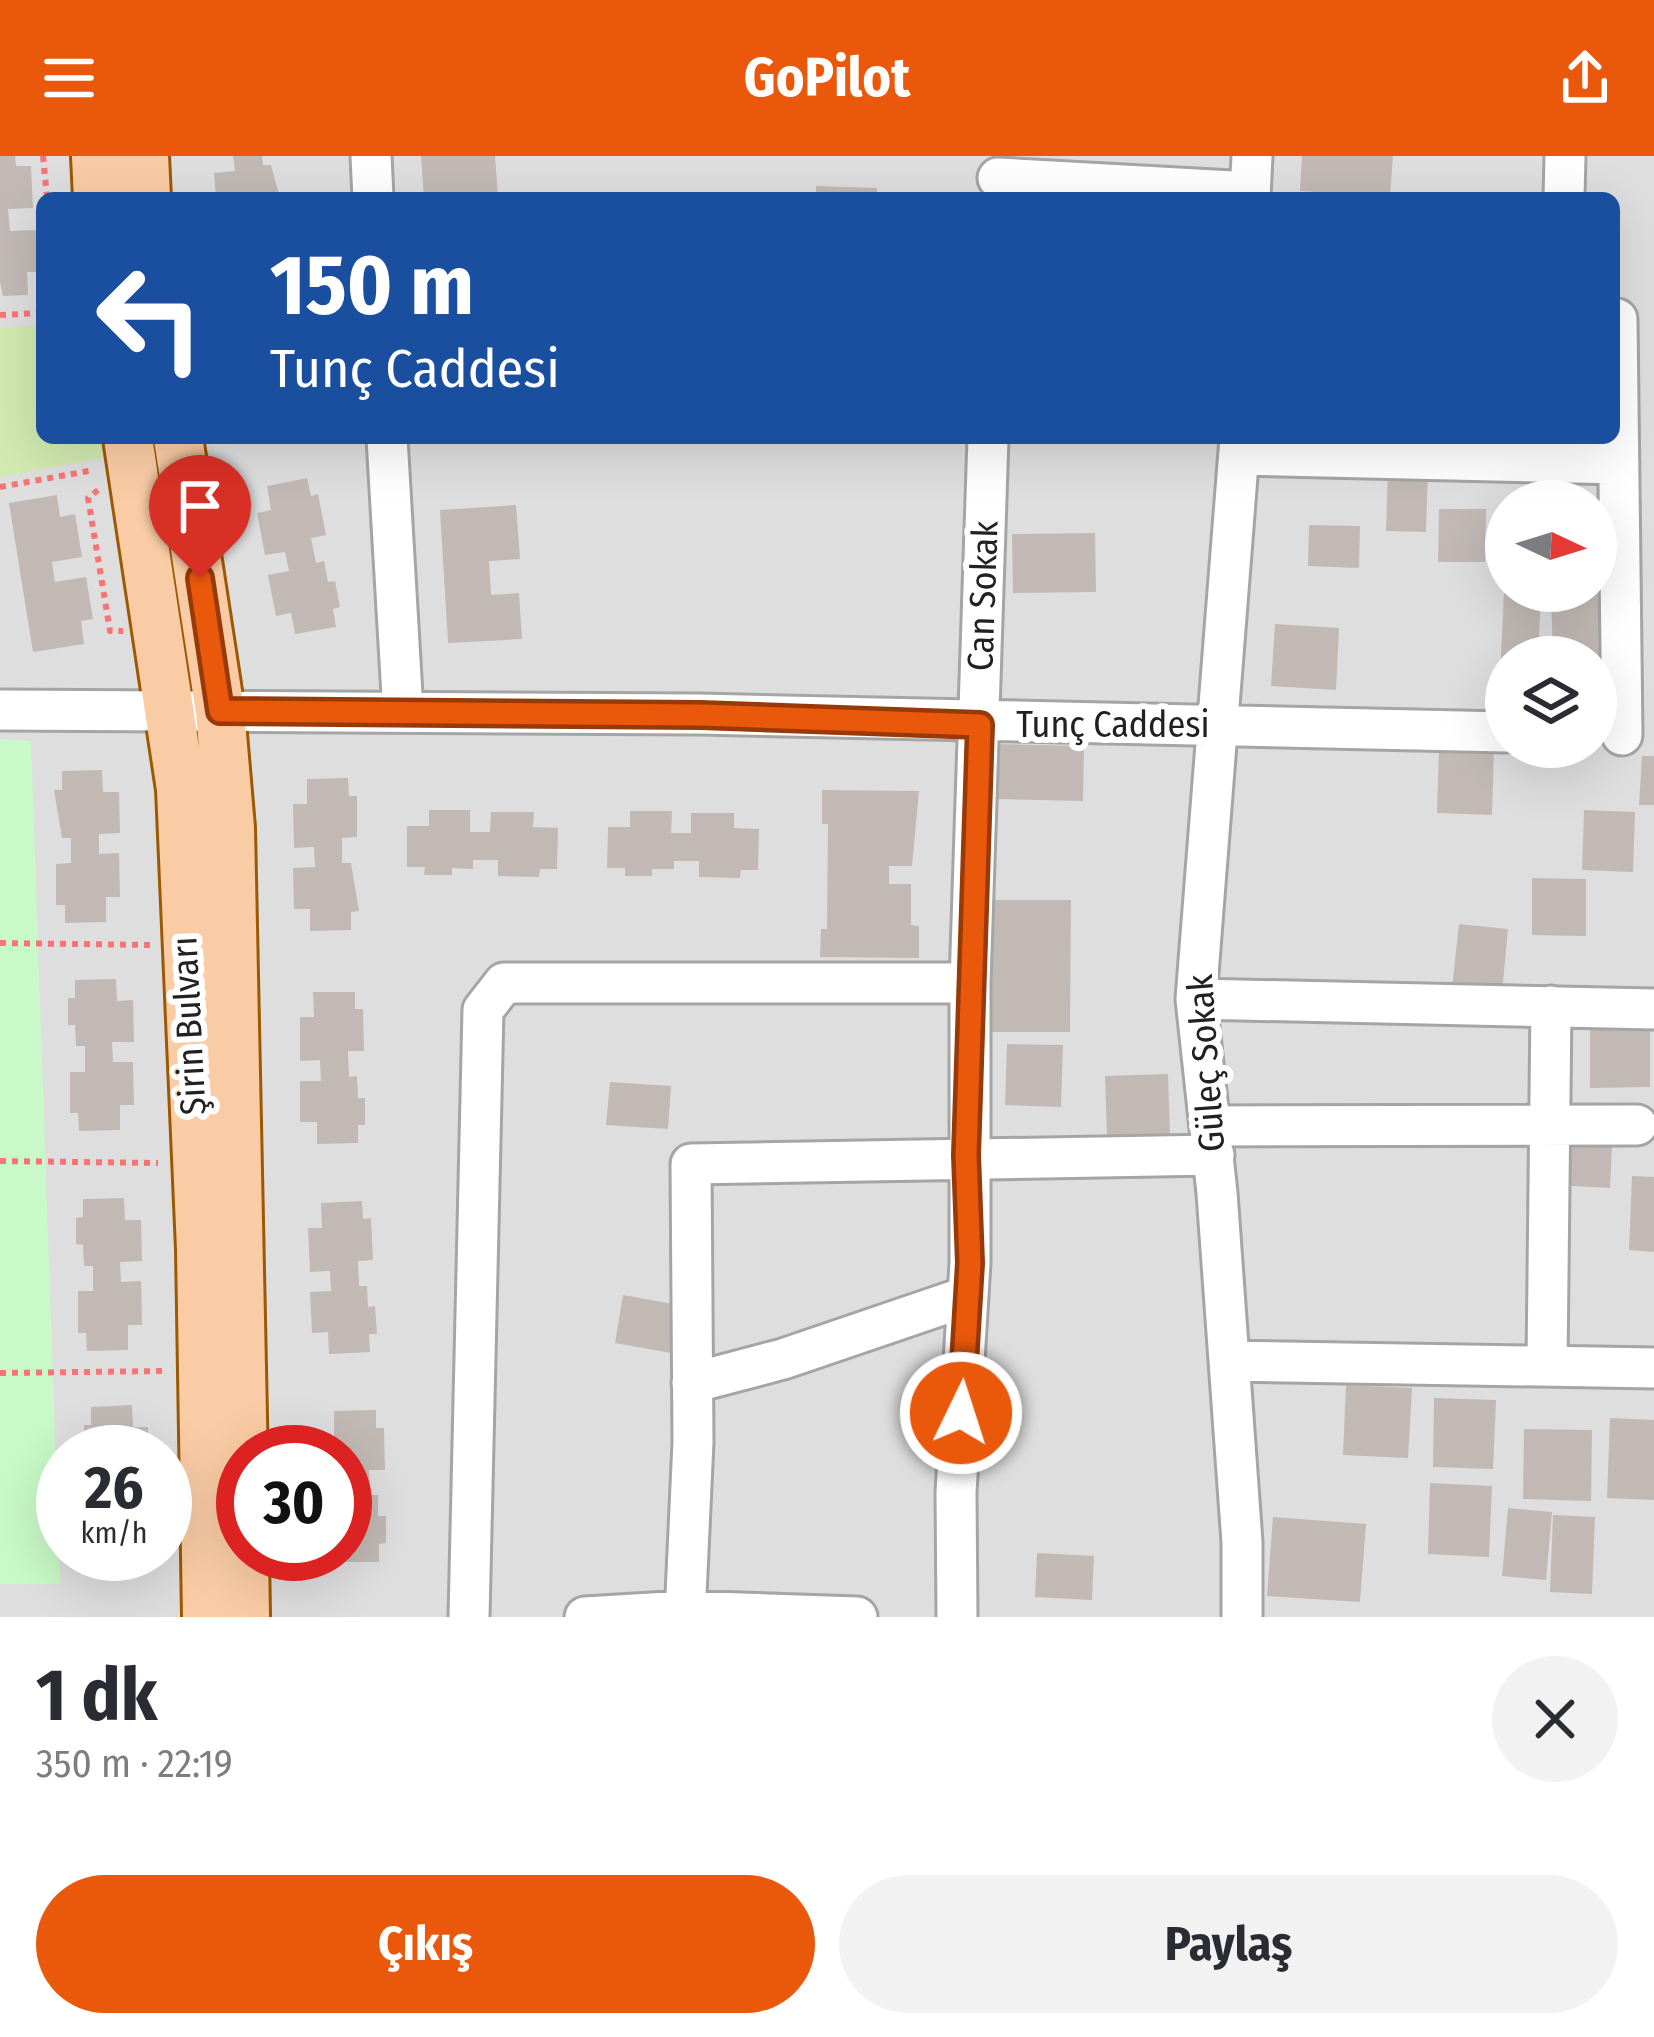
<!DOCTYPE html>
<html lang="tr">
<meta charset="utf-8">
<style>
:root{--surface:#fff;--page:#f2f2f3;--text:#2b2b33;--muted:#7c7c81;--accent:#ea580c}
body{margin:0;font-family:"Fira Sans Condensed",sans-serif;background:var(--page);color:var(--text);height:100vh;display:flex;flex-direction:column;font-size:45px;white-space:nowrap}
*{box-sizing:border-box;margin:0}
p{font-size:39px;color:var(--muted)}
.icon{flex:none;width:66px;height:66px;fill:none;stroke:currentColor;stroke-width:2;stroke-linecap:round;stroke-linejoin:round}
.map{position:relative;height:1461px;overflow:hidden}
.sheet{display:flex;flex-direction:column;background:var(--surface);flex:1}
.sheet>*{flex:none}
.banner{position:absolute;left:36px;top:36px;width:1584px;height:252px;border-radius:18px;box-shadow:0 12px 48px #0002;background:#1a4fa0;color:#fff;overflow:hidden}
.needle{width:78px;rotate:94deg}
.buttons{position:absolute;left:1485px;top:324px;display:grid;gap:24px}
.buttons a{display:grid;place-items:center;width:132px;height:132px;border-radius:50%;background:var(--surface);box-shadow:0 12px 48px #0002;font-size:60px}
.speed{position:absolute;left:36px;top:1269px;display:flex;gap:24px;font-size:60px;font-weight:700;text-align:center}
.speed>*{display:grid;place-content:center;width:156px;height:156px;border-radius:50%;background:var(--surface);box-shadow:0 12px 48px #0002;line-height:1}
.speed small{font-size:30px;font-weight:400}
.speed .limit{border:18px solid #d22;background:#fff;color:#111}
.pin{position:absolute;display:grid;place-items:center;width:102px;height:102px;color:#fff;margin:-123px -51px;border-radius:50% 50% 50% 0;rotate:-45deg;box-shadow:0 0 12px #0007}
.pin .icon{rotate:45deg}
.me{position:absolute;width:132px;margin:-66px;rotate:4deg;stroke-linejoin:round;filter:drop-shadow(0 0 9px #0008)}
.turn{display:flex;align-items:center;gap:42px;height:252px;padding:0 36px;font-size:54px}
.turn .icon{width:156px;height:156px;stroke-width:2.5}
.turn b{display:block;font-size:84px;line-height:102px}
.round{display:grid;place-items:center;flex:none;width:126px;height:126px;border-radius:63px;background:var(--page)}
.head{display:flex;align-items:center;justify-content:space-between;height:204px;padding:0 36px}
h1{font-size:72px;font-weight:700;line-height:90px}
.button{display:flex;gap:24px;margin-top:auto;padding:24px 36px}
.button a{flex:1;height:138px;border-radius:72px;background:var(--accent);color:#fff;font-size:48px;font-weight:700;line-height:138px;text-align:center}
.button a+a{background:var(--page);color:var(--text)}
header{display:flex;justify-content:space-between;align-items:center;height:156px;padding:0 36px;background:var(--accent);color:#fff;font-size:54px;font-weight:700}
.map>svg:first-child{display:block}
.residential{fill:#dfdedf;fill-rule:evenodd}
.grass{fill:#d2e9b0}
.park{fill:#c9f9c8}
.building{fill:#c2b9b5}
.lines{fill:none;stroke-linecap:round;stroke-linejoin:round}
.minor-casing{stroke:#a5a5a5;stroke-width:45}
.major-casing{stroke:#9b5903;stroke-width:54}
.path{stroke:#f77474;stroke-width:6;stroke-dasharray:6 6;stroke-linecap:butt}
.minor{stroke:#fff;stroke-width:39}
.major{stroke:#facca5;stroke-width:48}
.route-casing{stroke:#983908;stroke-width:30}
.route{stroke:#ea580c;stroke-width:21}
.labels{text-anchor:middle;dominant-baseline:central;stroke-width:12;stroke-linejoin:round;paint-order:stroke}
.street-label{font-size:36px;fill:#212121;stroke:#fff}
</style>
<header><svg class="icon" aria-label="menu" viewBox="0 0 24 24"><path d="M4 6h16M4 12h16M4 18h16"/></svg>GoPilot<svg class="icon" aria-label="share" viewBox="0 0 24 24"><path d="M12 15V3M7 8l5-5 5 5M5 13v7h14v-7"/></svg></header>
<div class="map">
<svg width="1654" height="1461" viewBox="0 0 1654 1461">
<rect width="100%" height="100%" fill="#f1ede8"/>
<path class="residential" d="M0 0H1654V1461H0ZM42 42H1614V282H42ZM1506 345H1596V435H1506ZM1506 501H1596V591H1506ZM63 1296H165V1398H63ZM243 1296H345V1398H243Z"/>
<path class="grass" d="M42 169V282H103L107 301 0 321V172Z"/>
<path class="park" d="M0 583 31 585 60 1428H0Z"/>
<path class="building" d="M0 0H15L16 10H31L33 52 8 53 10 75 37 74 39 116H27L28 139 3 140 0 126Z
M233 0H262L263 9H271L280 42H216L214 17 235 15Z
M421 0H495L498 42H424Z
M1302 0H1393L1390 41 1300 35Z
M816 30 877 32V42H816Z
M1388 313 1428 314 1426 376 1386 375Z
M307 322 311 340 318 338 326 379 311 382 316 407 324 405 328 426 335 425 340 451 333 453 336 471 295 478 291 457 276 460 268 419 289 415 285 396 265 399 257 357 271 354 267 330Z
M57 339 60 361 75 358 82 401 52 406 55 426 86 421 93 463 81 465 84 488 33 496 9 347Z
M516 349 520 403 489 405 491 439 519 437 522 483 448 487 440 354Z
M1439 353H1486L1485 406H1438Z
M1309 369 1360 370 1359 412 1308 410Z
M1095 377 1096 436 1013 437 1012 378Z
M1504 436 1541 438 1538 501H1506V519H1500Z
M1598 438 1601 522H1596V501H1553L1551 439Z
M1275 468 1339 472 1336 534 1271 530Z
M994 588 1084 590 1083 645 993 643Z
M1439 591 1494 593 1492 659 1437 657Z
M1642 600H1654V649H1639Z
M102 614 103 636H119L120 677 99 678V698L119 697 120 741H106V766L65 767V749H56V708L71 707V682H62L54 634H62V615Z
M348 622 349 640H357V681L342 682V707H351L359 755 351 756V774L310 775V753H294L293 712 315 711 314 691 294 692 293 648H307V623Z
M822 634 919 635 912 710H889V728H911V769L919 770V802L820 801 821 773H827L828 668H822Z
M429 654H470V676H490L491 656H534L533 671 558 672 557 713H540L539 721 498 720V704H473V713L452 712V719H424L425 711H407V670H429Z
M1584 654 1635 656 1633 716 1582 714Z
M630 655H672L671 677H691V657H734V672L759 673 758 714H741L740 722 699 721V705H674V713H652V720H625V712H607L608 671H630Z
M1532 722 1586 723V780L1532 779Z
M990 744H1071L1070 876H988Z
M1459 768 1508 773 1502 837 1452 832Z
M116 823 117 845 133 844 134 886H112L113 906H133L134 949H120V974L79 975 78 957H70V916H85V890H76L75 869H68V842H75V824Z
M313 836H355V853H363L364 895H348L349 921 357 920 358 942H365V969H358V987L317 988V966H300V925H321L320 904 300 905V861H314Z
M1590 868H1650V931L1590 932Z
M1007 888 1063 889 1061 951 1005 949Z
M1168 918 1170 978 1107 980 1105 920Z
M610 926 671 930 668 973 606 969Z
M1557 987 1612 990 1610 1032 1555 1029Z
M1632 1020 1654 1021V1096L1629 1094Z
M124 1042 125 1064H141L142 1105 120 1106 121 1126 141 1125 142 1169H128V1194L87 1195 86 1177H78V1135H93V1110H84L83 1089 76 1088V1062L83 1061V1043Z
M362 1045 363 1063 371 1062 373 1104 358 1105 359 1130H367L368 1151 375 1150 377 1178H369L370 1196 329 1198 328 1176 312 1177 310 1136 331 1135 330 1115 310 1116 308 1072H322L321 1047Z
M623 1139 679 1149 671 1197 615 1187Z
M1346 1229 1412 1232 1408 1302 1343 1299Z
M1434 1242 1496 1244 1493 1313 1433 1311Z
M132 1249 133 1271H148L149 1296H84V1269H91V1251Z
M376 1254V1272H384L385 1314H369L370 1339H378V1360H386V1387L379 1388V1406H338L337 1398H345V1296H320V1280H334V1255Z
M1610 1262 1654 1264V1344L1607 1342Z
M1524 1273 1592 1274 1591 1345 1523 1343Z
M1430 1327 1492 1330 1489 1401 1428 1398Z
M1508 1352 1552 1356 1546 1424 1502 1420Z
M1553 1359 1595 1361 1592 1438 1550 1436Z
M1273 1361 1366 1368 1360 1446 1267 1440Z
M1037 1397 1094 1400 1092 1444 1035 1441Z"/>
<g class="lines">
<g class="minor-casing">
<path id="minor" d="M371 0 373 42
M998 22 1250 36
M1250 42 1252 0
M1564 42 1565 0
M1617 163 1622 579
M387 282 403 556
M1240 282 1196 843 1217 1037 1242 1386V1461
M1239 299 1619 308
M0 554 700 558 1506 576
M1196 843 1654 853
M1211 970 1637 969
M1229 1205 1654 1212
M1547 1208 1551 850
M692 1227 783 1203 968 1140
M469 1461 483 854 504 827H970
M585 1461 685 1455 857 1461
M685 1461 693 1286 691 1008 1214 999
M957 1461 956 1336 970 1107V827L988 282"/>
</g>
<g class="major-casing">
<path id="major" d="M96 0 98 42
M144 0 146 42
M128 282 181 633 201 1093 207 1461
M178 282 220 555 230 672 243 1310
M244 1398 245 1461"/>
</g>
<path class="path" d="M43 0 47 42
M0 159 42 157
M0 331 94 314
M98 334 88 342 110 475H123
M0 787 152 789
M0 1005 158 1007
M0 1217 164 1215"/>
<use href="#minor" class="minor"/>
<use href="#major" class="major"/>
</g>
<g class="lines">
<g class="route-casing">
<path id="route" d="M200 422 220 555 700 559 980 569 966 999 970 1107 961 1257"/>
</g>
<use href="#route" class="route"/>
</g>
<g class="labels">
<g class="street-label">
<text transform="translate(983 440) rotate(-88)">Can Sokak</text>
<text x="1113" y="569">Tunç Caddesi</text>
<text transform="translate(189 870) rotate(-93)">Şirin Bulvarı</text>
<text transform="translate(1206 907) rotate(-94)">Güleç Sokak</text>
</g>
</g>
</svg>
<div class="buttons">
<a><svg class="needle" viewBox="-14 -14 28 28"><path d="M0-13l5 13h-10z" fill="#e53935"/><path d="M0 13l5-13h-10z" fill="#7c7c81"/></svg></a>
<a><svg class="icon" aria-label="layers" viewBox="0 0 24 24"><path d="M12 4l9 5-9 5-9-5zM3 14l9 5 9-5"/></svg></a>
</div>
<div class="speed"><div>26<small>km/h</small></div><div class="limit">30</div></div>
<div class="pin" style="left:200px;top:422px;background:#d93025"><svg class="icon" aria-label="arrive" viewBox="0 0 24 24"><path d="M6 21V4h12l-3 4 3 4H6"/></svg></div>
<svg class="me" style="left:961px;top:1257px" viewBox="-20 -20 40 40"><circle r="17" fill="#ea580c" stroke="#fff" stroke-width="3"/><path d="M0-11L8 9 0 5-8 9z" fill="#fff"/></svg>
<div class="banner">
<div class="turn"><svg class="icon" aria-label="left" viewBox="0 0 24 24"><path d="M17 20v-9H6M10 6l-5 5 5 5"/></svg><div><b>150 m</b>Tunç Caddesi</div></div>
</div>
</div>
<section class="sheet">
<div class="head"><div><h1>1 dk</h1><p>350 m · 22:19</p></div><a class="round"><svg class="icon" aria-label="close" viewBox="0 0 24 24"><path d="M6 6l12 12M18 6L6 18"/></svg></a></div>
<div class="button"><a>Çıkış</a><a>Paylaş</a></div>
</section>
